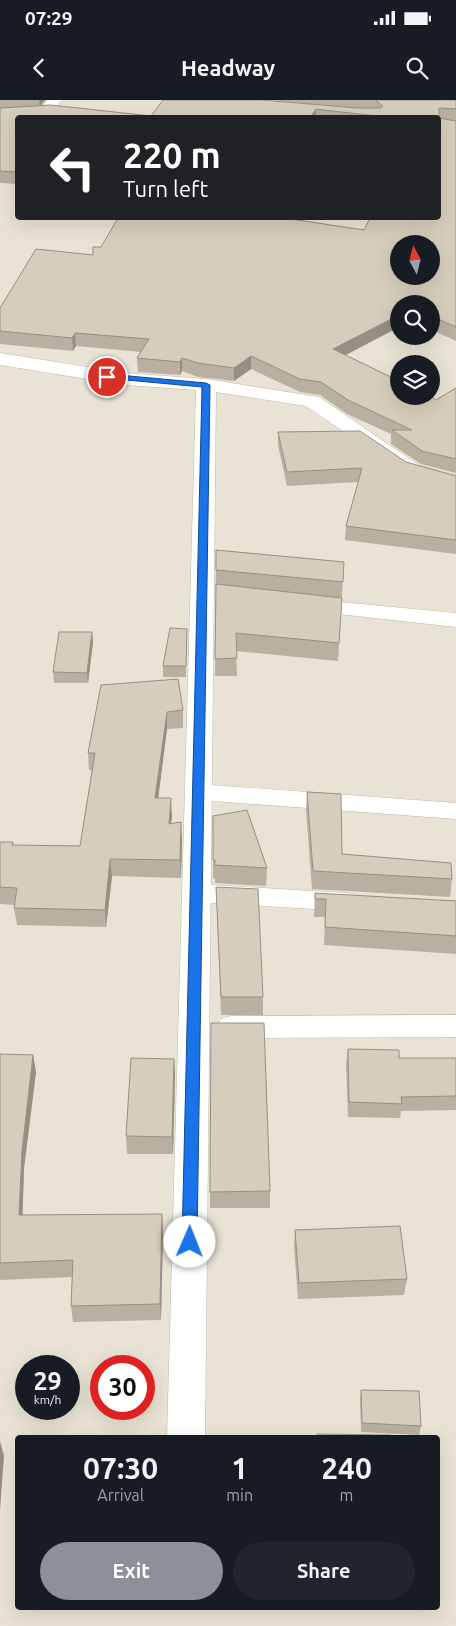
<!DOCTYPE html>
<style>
:root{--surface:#171b24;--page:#20242c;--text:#f1f3f6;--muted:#9ea1a6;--accent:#8c9099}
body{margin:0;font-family:Ubuntu,sans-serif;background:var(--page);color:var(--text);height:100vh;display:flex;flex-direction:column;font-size:19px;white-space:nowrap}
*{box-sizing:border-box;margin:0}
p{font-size:16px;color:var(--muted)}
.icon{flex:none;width:28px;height:28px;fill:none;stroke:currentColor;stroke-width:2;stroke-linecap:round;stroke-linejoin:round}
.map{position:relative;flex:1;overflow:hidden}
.details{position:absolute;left:15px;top:1335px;width:425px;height:175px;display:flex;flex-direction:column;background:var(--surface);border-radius:5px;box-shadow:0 5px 20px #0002}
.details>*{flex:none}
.hud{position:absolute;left:15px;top:15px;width:426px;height:105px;border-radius:5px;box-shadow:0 5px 20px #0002;background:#202124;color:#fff;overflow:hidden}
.needle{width:32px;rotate:353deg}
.controls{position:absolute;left:390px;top:135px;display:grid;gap:10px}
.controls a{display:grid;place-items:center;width:50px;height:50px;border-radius:50%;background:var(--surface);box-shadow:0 5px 20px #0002;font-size:25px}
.speed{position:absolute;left:15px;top:1255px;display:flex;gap:10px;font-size:25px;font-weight:700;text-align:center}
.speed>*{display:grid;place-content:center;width:65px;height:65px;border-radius:50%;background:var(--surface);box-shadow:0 5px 20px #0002;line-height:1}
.speed small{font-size:12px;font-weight:400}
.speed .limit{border:8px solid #d22;background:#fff;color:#111}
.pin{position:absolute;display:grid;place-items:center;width:42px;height:42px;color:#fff;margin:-21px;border:2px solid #fff;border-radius:50%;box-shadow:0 1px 5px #0007}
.me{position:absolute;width:55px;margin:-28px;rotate:1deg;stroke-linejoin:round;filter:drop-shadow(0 0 4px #0008)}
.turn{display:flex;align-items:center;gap:18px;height:105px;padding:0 25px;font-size:22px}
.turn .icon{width:65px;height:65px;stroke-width:2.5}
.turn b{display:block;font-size:35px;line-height:42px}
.eta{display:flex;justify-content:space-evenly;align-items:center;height:85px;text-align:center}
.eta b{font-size:30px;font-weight:700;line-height:35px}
.cta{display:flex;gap:10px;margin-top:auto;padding:10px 25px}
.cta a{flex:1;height:58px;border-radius:30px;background:var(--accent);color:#fff;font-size:20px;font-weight:700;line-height:58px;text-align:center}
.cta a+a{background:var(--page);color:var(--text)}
.status{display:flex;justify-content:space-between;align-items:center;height:35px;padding:0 25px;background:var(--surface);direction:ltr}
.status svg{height:14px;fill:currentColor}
header{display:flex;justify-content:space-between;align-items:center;height:65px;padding:0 25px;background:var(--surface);font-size:22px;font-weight:700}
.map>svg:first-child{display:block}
.residential{fill:#e9e3d5;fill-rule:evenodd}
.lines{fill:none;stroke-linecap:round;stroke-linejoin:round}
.service-casing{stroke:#c1b9a9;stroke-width:1}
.minor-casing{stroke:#c1b9a9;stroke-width:1}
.service{fill:#fff;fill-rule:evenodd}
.minor{fill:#fff;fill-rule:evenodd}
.wall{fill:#b9b0a2}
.shaded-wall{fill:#969084}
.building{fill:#d7cdbc;stroke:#969084;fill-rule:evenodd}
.route{fill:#1a73e8;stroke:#114b97}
</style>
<div class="status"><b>07:29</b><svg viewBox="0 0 49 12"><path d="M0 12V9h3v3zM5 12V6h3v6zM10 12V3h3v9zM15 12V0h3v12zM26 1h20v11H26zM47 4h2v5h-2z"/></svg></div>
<header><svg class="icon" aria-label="back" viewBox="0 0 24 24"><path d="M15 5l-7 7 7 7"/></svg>Headway<svg class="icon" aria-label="search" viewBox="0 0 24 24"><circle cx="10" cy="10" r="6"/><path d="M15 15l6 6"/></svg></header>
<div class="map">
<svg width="456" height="1526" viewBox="0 0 456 1526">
<rect width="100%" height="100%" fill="#f5f1e8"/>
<path class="residential" d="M0 0H456V1526H0ZM18 18H439V118L403 126 347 118H18ZM399 144H431V176H399ZM399 204H431V236H399ZM399 264H431V296H399ZM26 1266H69V1309H26ZM101 1266H144V1309H101ZM18 1338H438V1508H18Z"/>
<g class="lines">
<g class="service-casing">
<path id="service" d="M309 499 456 513V527L302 510 298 505 302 500Z
M198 684 456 703V719L198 700 190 698 186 692 190 686Z
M196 784 348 793 357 795 361 802 357 809 348 811 196 802 187 800 183 793 187 786Z
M456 915V937L231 938 221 935 217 927 221 919 231 916Z"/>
</g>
<g class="minor-casing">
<path id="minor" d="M47 0H61L50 16 0 18V10L41 9Z
M0 253 125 273 206 279 319 297 420 366 456 375V388L406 374 306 306 216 292 205 1338H167L196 290 125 285 0 265Z"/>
</g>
<use href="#service" class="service"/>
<use href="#minor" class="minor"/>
</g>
<path class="wall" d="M0 0H45L41 5 151 16 308 4 270 0H456V21L450 20 456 21V241L434 231 431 232V204H399V227L346 255 436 300 456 288V373L421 364 391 344V334L347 314 320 295 300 292 251 269 234 281 198 277 182 271 180 275 138 272 137 258 141 252 76 246 73 251 0 244V208L93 155 101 147 291 119 364 130 439 18H18V84L0 83Z
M278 332 406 362 456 376V454L345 440 346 426 358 382 287 386 278 345Z
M216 450 344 462 338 561 236 551 237 576H215Z
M92 532 93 542 88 583H54L53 572Z
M187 540 186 577H163V566Z
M101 585 183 610V628L167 629 158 698 172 716 171 724 182 739 181 778 112 776 106 827 17 825 14 808 15 805 0 804V742H13V745L80 746 92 670H89L88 653Z
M307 692 342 754 452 779 450 797 312 789 306 710Z
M213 760 267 768 266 786 215 783V778H213Z
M216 787 263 897V915H221Z
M315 793 456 801V854L324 845 325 817H314Z
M348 949 399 958H456V1010L401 1011 400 1018 348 1017 346 964Z
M0 954 33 955 36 972 24 1068 22 1115 162 1114 163 1131 161 1220 73 1222 71 1206 72 1177 0 1180Z
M174 959 175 976 173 1054H127L126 1036Z
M270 1091V1108H210V1092Z
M295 1130 407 1179 404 1195 298 1199 294 1147Z
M361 1290 421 1326 419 1335 361 1332 360 1299Z"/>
<path class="shaded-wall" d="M39 0H45L40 7Z
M316 9V18H310Z
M284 118H292L283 131Z
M399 215V227L332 262 333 249Z
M436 218 434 231 431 232V220Z
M75 233 76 246 73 251 72 238Z
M251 256V269L234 281V268Z
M182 258V271L180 275V262Z
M92 532 93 542 88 583 87 573Z
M167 612V629L156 715 155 698Z
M171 698 172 716 169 741V724Z
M181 722 182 739 181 778 180 760Z
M110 759 112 776 106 827 105 810Z
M33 955 36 972 24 1068 22 1132 19 1115 22 1051Z
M174 959 175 976 173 1054 172 1037Z
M162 1114 163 1131 161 1220 160 1204Z
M0 1341 4 1356 0 1410Z"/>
<path class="building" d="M163 0H262L357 8H381L383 6 375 0H456V9L439 8V18H385V17L316 9 310 18H18V72L0 71V8L51 5 151 16Z
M439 18 456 21V227L436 218 431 220V204H399V215L333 249 399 281V296H430L436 300 456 288V359L422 351 392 330H412L348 300 321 282 300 279 251 256 234 268 198 263 182 258 180 262 137 258 149 239 75 233 72 238 0 231V208L36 149 93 155V147H101L118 118H284L364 130 370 118H439ZM399 144H431V176H399Z
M360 331 406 362 456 376V440L346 426 362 368 287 372 278 332Z
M216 450 344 462 343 482 216 470Z
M216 484 342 498 339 543 236 533 237 558 215 559Z
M170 528 187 529 186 566H163Z
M59 532H92L87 573 53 572Z
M178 579 183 610 167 612 155 698H171L169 724 181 722 180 760 110 759 105 810 14 808 17 788 0 787V742H13L12 745 80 746 95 653H88L101 585Z
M307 692 341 694 342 754 451 763 452 779 313 771Z
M247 710 267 768 215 765V760H213V716Z
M216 787 258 789 263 897H221Z
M315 793 456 801V836L325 827 326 799H315Z
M211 923H264L270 1091 210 1092Z
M348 949 399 950V958H456V996L401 997 402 1004 349 1002Z
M0 954 33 955 22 1051 19 1115 162 1114 160 1204 71 1206 73 1160 0 1163Z
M131 958 174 959 172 1037 126 1036Z
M400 1126 407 1179 299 1183 295 1130Z
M361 1290 419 1291 421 1326 362 1323Z
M317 1334 391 1335V1338H317Z"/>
<path class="route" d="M107 274 206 283 210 285 197 1142 194 1147 190 1148 185 1147 182 1142 202 287 105 278 103 277Z"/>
</svg>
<div class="controls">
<a><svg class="needle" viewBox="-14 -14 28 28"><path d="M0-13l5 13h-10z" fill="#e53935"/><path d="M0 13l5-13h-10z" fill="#9ea1a6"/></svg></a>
<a><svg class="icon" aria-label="search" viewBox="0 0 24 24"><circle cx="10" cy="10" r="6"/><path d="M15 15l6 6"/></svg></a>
<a><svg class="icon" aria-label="layers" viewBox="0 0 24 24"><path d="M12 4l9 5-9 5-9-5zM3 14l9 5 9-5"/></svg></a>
</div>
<div class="speed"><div>29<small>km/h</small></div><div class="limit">30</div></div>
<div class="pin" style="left:107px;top:277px;background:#d93025"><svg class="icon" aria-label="arrive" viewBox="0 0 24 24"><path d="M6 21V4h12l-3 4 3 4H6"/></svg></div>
<svg class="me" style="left:190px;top:1142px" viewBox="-20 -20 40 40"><circle r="19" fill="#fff"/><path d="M0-13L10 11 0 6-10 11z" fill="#1a73e8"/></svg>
<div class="hud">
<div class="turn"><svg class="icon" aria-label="left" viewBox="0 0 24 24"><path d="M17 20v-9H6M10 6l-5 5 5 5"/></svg><div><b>220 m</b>Turn left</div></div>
</div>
<section class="details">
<div class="eta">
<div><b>07:30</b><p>Arrival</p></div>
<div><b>1</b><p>min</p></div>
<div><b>240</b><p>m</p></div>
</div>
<div class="cta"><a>Exit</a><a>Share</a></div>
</section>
</div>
